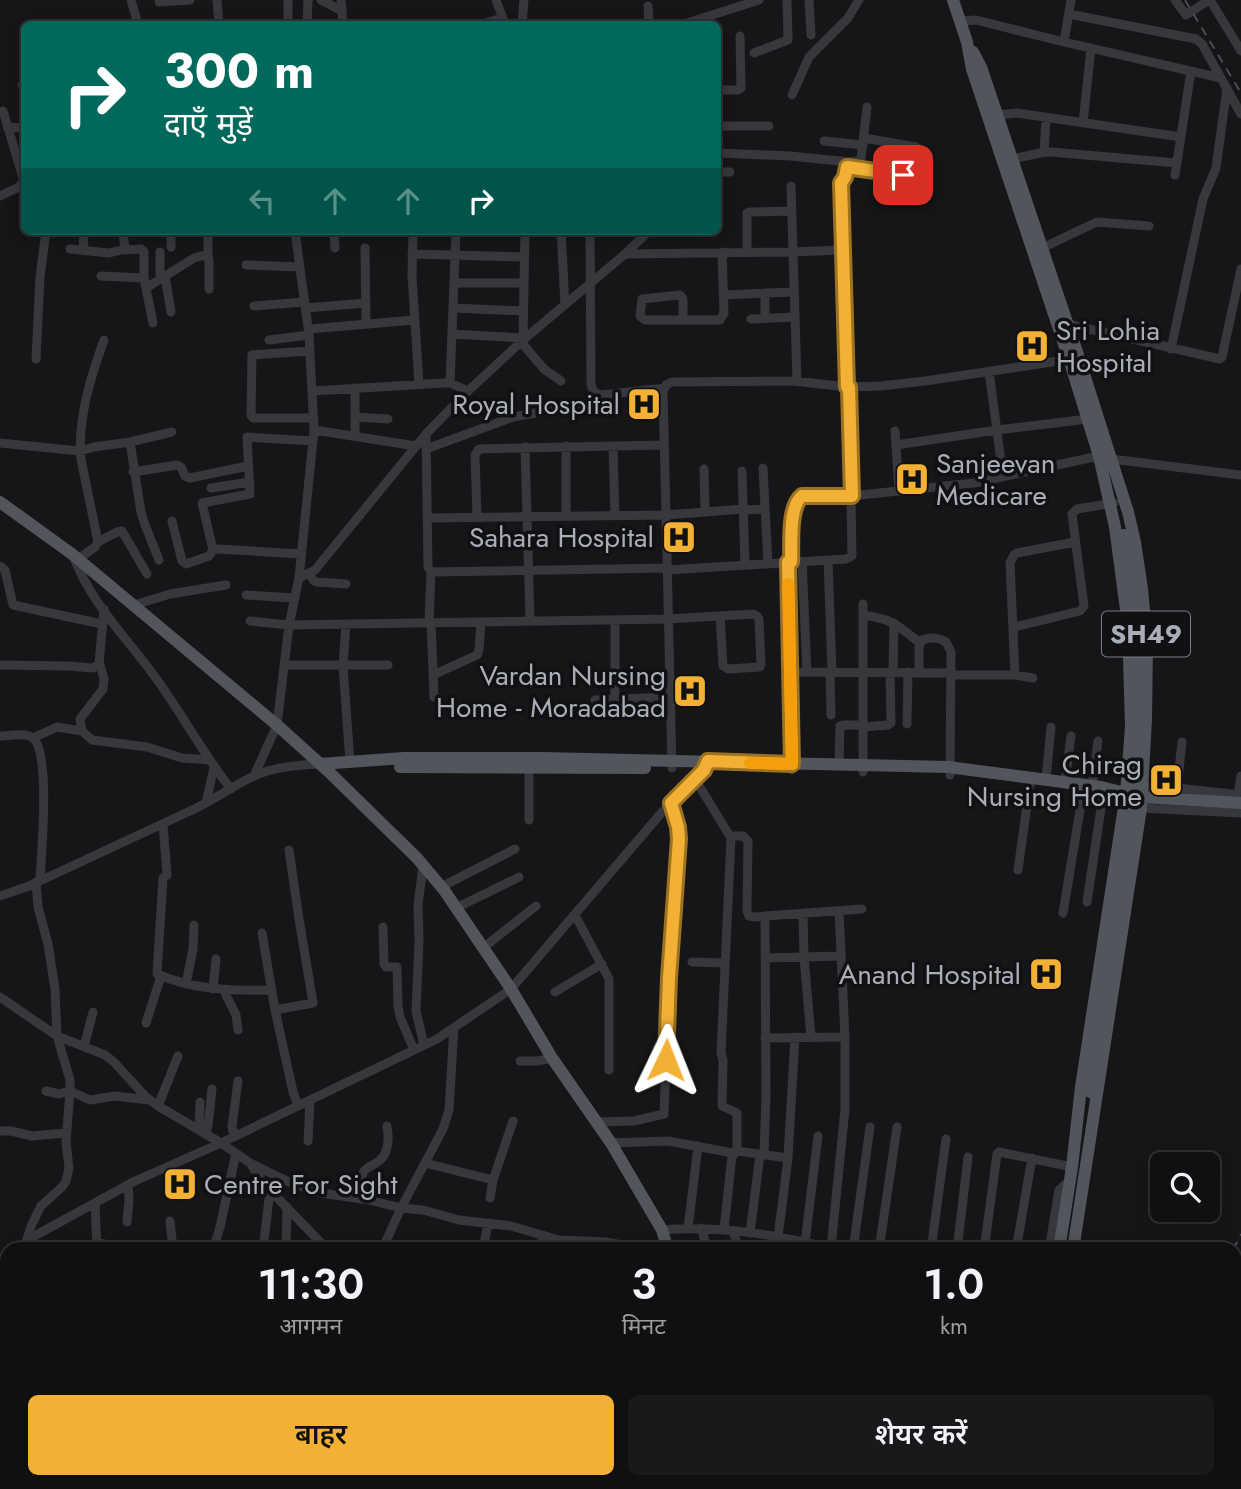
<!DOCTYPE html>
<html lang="hi">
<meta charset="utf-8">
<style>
:root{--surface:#101012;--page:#19191b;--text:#f1f3f6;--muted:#9c9d9f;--line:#303032;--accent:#f2b134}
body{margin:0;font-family:Jost,"Noto Sans Devanagari",sans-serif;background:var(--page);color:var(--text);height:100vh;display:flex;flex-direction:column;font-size:26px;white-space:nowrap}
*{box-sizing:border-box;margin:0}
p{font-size:23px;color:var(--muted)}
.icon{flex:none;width:38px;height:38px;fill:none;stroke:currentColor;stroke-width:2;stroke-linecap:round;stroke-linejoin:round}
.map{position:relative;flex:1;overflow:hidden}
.sheet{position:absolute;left:0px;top:1242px;width:1242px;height:247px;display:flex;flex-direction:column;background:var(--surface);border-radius:21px 21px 0 0;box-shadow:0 4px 18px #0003,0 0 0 2px var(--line)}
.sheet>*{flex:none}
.guide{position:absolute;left:21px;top:21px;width:700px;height:214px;border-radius:10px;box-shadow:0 4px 18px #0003,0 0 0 2px var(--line);background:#00695c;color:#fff;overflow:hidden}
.tools{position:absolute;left:1150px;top:1152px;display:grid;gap:14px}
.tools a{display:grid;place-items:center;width:70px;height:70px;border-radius:10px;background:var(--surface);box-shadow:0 4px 18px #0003,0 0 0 2px var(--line);font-size:35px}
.pin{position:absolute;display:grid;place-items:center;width:60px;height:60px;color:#fff;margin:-30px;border-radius:14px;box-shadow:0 4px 10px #0006}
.me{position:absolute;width:77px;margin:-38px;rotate:2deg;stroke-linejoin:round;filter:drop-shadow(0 0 5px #0008)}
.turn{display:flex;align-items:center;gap:24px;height:147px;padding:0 28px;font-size:32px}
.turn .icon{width:91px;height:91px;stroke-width:2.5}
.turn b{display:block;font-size:49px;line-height:60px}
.lanes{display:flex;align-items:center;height:66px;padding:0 28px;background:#0003;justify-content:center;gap:35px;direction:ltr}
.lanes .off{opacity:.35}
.eta{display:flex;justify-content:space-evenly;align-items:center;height:119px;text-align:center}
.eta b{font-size:42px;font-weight:600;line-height:49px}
.button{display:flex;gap:14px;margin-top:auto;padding:14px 28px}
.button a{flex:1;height:80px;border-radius:10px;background:var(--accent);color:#111;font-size:28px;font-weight:600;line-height:80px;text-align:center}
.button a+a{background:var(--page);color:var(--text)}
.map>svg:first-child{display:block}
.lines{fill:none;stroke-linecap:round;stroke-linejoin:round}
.minor{stroke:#37383d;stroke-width:9}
.major{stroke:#53555c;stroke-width:12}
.rail{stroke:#4a4c52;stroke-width:2;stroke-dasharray:9 7;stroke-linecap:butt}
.major-bridge{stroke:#53555c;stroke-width:12}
.route-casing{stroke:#9d7322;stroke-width:18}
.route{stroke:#f2b134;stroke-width:12}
.slow{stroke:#f59e0b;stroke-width:12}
.labels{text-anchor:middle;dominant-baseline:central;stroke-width:7;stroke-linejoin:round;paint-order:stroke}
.shield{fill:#111113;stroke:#7b7e86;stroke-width:2}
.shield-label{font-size:26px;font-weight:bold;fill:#a8adb8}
.poi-label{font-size:28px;fill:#a8adb8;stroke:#111113;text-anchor:end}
</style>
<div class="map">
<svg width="1241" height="1489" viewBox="0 0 1241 1489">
<rect width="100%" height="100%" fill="#161618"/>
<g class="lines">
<path class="minor" d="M131 0 138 24
M217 0 219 24
M288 0V24
M321 0 342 11
M341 0 343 24
M496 0 505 24
M809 0 811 35
M1175 0 1186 15 1209 0
M1210 0 1241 51
M159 2 190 0
M648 6 649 24
M1069 14 1196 39 1202 44 1241 114
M960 21 976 20 1064 42 1221 78
M307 24 308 0
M482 24 502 18
M522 24 524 0
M684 24 759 0
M1064 42 1071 0
M754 53 788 40 787 0
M22 85H24
M718 90H738L741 88 740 36
M792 95 809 57 848 18 859 0
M3 111 24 181
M997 115 1017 113 1181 137
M1083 123 1091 48
M718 126H769
M7 127 24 128
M864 138 916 147
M824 141 863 145
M1044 152 1046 118
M718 153 790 156 849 162
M1012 159 1040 153 1051 152 1177 163
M847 167 903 175
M718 172H730
M1175 175 1191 71
M791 186 797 382
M0 196 19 187 24 181
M123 231 125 250 141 249 144 252V278L153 323
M171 231V247
M208 231V257
M334 231 335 248
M413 231 412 275 419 384
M561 231 565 305
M590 231 591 385C593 391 595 394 601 395L665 388
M365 248 366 324
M1042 248 1097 222 1149 226
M70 249 109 253 125 249
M83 251 84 231
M160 252V279
M747 252V213L750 212 792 211
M412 254 524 257
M625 254 793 252 842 250
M246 265 300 267
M101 276 144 278
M165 276 171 312
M454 283H524
M146 288 194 258 205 255 209 259V289
M723 295 794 292
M254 306 305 302
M306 308 366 303
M453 308 523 311
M765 318V293
M751 319 795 317
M683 320V299L680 295 642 299 640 316 645 320H720L724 313 722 252
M1067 324 1220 359 1222 357 1241 269
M309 329 415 320
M452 334 523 338
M269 340 309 335
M523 340 525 231
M521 342 544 369 561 381
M1171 349 1203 199 1216 168 1227 88
M310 351 252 355 251 415 253 418H314
M36 359 40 277 46 231
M989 371 1003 477
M450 383 456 231
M847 387 841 183 845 177 847 165 849 162 858 161 861 158 867 107
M355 388V436
M312 391 444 383H450L468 391
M355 417 388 419
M314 430 416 446
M895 431 899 491
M426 434 428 567 431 572 667 568
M130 442 141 512 145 525 159 560
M0 443 80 451 94 447 130 442 172 432
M896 445 997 430 1088 419
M613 446 615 515
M525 447 530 621
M426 449 513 417 585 404 590 401 596 394
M1111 459 1241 475
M763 468 768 564
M704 469 705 512
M742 471 745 565
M133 472 177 465 181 467 185 476 190 478 248 466
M211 488 250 482
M744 510 765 509
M566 516V446
M477 517 475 455 479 449 664 445
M427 518 666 515 744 509
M172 521 182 561 186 564 209 556 213 550 217 549 302 554
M98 542 117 532 122 531 147 574
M213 550 202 503 250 494 247 437 313 441
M73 555C90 603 129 640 158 681 183 716 204 755 231 789
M78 559 95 547 98 542 81 459C77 422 91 375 104 340
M828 560 832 672
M802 561 807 672
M788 562 792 770
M791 562 793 517V511L800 497 851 496 974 483 1099 456
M0 566 5 570 13 605 102 624
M667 570 846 559 852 556 849 387
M309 574 314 581 317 582 346 584
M299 578 315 570 426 434 468 391 523 340 625 254 649 231
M246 595 295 598
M863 604V772
M134 605 170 594 226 585
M863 615C893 619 897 625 920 643
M615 620V700
M250 621 289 625 668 619 753 614 757 616 759 619 761 665 760 667 728 669 723 666 720 616
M431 622 434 697
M429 623 431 572
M346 624 343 666 350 762
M1014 627 1080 611 1084 606 1072 514 1077 509 1114 503
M99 661 104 679 103 689 80 719 82 731 92 740 147 747 182 758 210 760
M0 665 67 666 93 668 99 664 104 609
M284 665H388
M790 672 952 673
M830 672 831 715
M893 672 894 623
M919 672V647L922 640C930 637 939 638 946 642L951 652 950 775
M433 675 477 655 479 650 481 622
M951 675H1015L1033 678
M1015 675 1010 563 1014 555 1017 553 1075 542
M595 700 670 697
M907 724 908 672
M863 727 888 725 891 723 890 672
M0 736C9 736 25 732 33 738 51 753 41 856 40 881
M33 738 57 727 82 731
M839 765 840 726 843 725H863
M672 768 663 390 666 385 672 382 794 381 847 387 881 386 925 381 1072 359
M254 776 277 725 289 625 299 578 314 430 309 335 295 231
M695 779 731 838 721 1053 723 1060 722 1106 737 1113V1151
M1046 779 1051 727
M1065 782 1071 736
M1092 786 1098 741
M1143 786 1177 788 1241 795
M1177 788 1182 742
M1238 795 1241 776
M206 803 214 767
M1141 808 1241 813
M529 820V762
M163 824 167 875 163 878 157 974C194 990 233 991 272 990
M731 836H743L748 841 747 911 749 916 753 917 862 909
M423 866 418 905 419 941 416 1011 424 1045
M1018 870 1030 784
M441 887 515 849
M0 896 29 886C82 861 136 836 190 811 212 801 231 787 252 777 272 767 298 765 320 764
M1087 902 1103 795
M456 908 519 877
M1063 913 1083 792
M803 914 804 957 811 1037
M575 915 609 979V1070
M383 927 384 964 386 967H397L398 1006 400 1017 414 1050
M262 933 275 1010 293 1092 298 1106
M483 948 536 906
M765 958 841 956
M692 962 725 963
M186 984 193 949 194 925
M213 989 216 959
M223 989 236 1015 238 1030
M555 992 602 964
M0 997 57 1036 105 1055 114 1062 145 1096 158 1106 221 1143 250 1163 291 1183 321 1193 369 1200 401 1208 423 1210 459 1220 511 1226 559 1240 606 1242 648 1250
M275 1010 313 1003 299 919 289 850
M146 1023 161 976
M765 1038 845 1037
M84 1047 93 1012
M520 1061H538L552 1058
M46 1091 59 1094 70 1091 90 1100 115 1096 149 1100
M158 1106 178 1056
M596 1122 634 1121 664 1114 669 978 679 839V827L671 803
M199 1130 200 1102
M0 1131H11L32 1136 66 1133
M205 1134 208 1126 212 1089
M234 1137 232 1126 238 1081
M308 1141 310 1101
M611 1143 668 1141 733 1153
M764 1154 766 1097 765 916
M425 1163 493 1180
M252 1166 263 1183 323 1245 333 1250
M353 1197 364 1171C368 1166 374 1165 379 1161 389 1153 389 1138 387 1126
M490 1198 493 1180 513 1121
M95 1203 97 1250
M170 1221 173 1250
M127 1222 129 1200 128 1185
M688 1228 698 1146
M701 1228 708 1250
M724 1229 732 1156 737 1151 788 1158
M662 1230C720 1225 777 1235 834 1249
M733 1231 739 1250
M750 1233 760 1154
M778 1237 788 1158 795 1037
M26 1242 31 1226 41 1206 62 1187 66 1181 69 1168 66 1142 70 1091V1080L57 1036 55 989 48 944 38 907 36 882
M98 1243 138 1250
M805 1243 818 1136
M831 1248 845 1109V1037L839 911
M20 1250 29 1239 135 1181 221 1143 437 1039 511 989 663 811 703 770 708 761
M213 1250 220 1227 236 1153
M263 1250 270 1190
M286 1250 287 1207
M382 1250 401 1208 443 1129 449 1110 454 1028
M483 1250 488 1223
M540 1250 542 1235
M853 1250 870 1127
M879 1250 897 1127
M931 1250 946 1139
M957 1250 968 1157
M984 1250 997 1154 999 1152 1072 1167
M1016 1250 1032 1158
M1049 1250 1059 1190 1069 1181
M0 1272 7 1264
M2 1372 7 1390
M1236 1408 1241 1397
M719 1482 734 1489
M777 1482 780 1489
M813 1482 815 1489
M971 1482 994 1489
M405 1485V1482
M26 1489 28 1482
M187 1489 188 1482
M211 1489 212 1482
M349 1489 351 1482
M463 1489 464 1482
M564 1489 565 1482
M606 1489 607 1482
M629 1489 630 1482
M655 1489 656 1482
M941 1489 943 1482
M1205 1489 1208 1482"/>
<path class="major" d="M953 0 967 42 972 69 1069 359 1099 456 1115 527 1128 625 1131 726 1126 794 1081 1087 1072 1167 1059 1250
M973 52 981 67 1077 352 1128 512 1135 542 1142 589 1147 642 1146 719 1141 808 1073 1250
M0 502 72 554 277 725 328 771 417 858 444 890 511 989 552 1058 611 1143 662 1230 668 1250
M320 764 404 758H543L948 767 1101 787 1142 797 1241 803
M400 767 645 768
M742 1482 744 1489
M1022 1489 1023 1482
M1035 1489 1036 1482"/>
<path class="rail" d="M1185 0 1241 93
M1233 1250 1241 1234
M1236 1282 1241 1263
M1236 1317 1241 1294
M1123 1489 1126 1482
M1147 1489 1149 1482
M1175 1489 1178 1482
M1191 1489 1193 1482"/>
<path class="major-bridge" d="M1090 1092 1133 801 1138 742 1135 627 1124 535"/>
</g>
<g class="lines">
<g class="route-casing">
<path id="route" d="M666 1060 669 978 679 839 678 827 671 803 704 770 708 761 792 764 788 562H791C792 544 788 508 802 496H852L849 387H847L841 183 845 177 847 167 903 175"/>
</g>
<use href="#route" class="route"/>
<path class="slow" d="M750 763 792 764 788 584"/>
</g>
<defs>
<g id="hospital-square" transform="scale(1.75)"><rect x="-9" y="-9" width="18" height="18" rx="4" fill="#f2b134" stroke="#111113"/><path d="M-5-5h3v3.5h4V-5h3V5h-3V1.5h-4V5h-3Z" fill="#111"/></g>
</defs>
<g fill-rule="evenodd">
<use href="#hospital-square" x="1032" y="346"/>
<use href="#hospital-square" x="644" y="404"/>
<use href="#hospital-square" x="912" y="479"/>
<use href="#hospital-square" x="679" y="537"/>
<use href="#hospital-square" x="690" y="691"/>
<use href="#hospital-square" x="1166" y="780"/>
<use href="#hospital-square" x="1046" y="974"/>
<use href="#hospital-square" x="180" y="1184"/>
</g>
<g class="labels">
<rect class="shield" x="1102" y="611.5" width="88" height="45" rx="5"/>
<g class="shield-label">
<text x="1146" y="634">SH49</text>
</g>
<g class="poi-label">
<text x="1056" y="330" text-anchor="start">Sri Lohia<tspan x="1056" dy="32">Hospital</tspan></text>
<text x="620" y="404">Royal Hospital</text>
<text x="936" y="463" text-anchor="start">Sanjeevan<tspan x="936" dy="32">Medicare</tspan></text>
<text x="654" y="537">Sahara Hospital</text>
<text x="666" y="675">Vardan Nursing<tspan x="666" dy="32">Home - Moradabad</tspan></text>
<text x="1142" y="764">Chirag<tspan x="1142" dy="32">Nursing Home</tspan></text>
<text x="1021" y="974">Anand Hospital</text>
<text x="204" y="1184" text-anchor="start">Centre For Sight</text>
</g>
</g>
</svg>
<div class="tools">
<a><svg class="icon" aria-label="search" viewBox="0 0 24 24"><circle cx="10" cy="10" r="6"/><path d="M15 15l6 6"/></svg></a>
</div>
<div class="pin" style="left:903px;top:175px;background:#d93025"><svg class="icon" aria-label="arrive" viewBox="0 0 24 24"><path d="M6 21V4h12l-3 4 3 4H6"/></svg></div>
<svg class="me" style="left:666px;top:1060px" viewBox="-20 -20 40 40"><path d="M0-17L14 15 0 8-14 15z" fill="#f2b134" stroke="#fff" stroke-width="4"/></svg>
<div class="guide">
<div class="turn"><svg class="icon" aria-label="right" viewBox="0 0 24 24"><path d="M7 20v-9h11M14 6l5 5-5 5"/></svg><div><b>300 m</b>दाएँ मुड़ें</div></div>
<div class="lanes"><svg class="icon off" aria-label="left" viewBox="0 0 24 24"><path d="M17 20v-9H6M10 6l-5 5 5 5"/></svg><svg class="icon off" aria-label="ahead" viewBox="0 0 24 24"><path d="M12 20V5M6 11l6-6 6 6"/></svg><svg class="icon off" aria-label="ahead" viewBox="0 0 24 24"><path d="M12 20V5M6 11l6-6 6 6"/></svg><svg class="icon" aria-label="right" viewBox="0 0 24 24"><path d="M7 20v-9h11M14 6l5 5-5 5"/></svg></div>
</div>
<section class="sheet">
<div class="eta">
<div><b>11:30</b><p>आगमन</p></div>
<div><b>3</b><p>मिनट</p></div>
<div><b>1.0</b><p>km</p></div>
</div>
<div class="button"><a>बाहर</a><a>शेयर करें</a></div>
</section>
</div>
